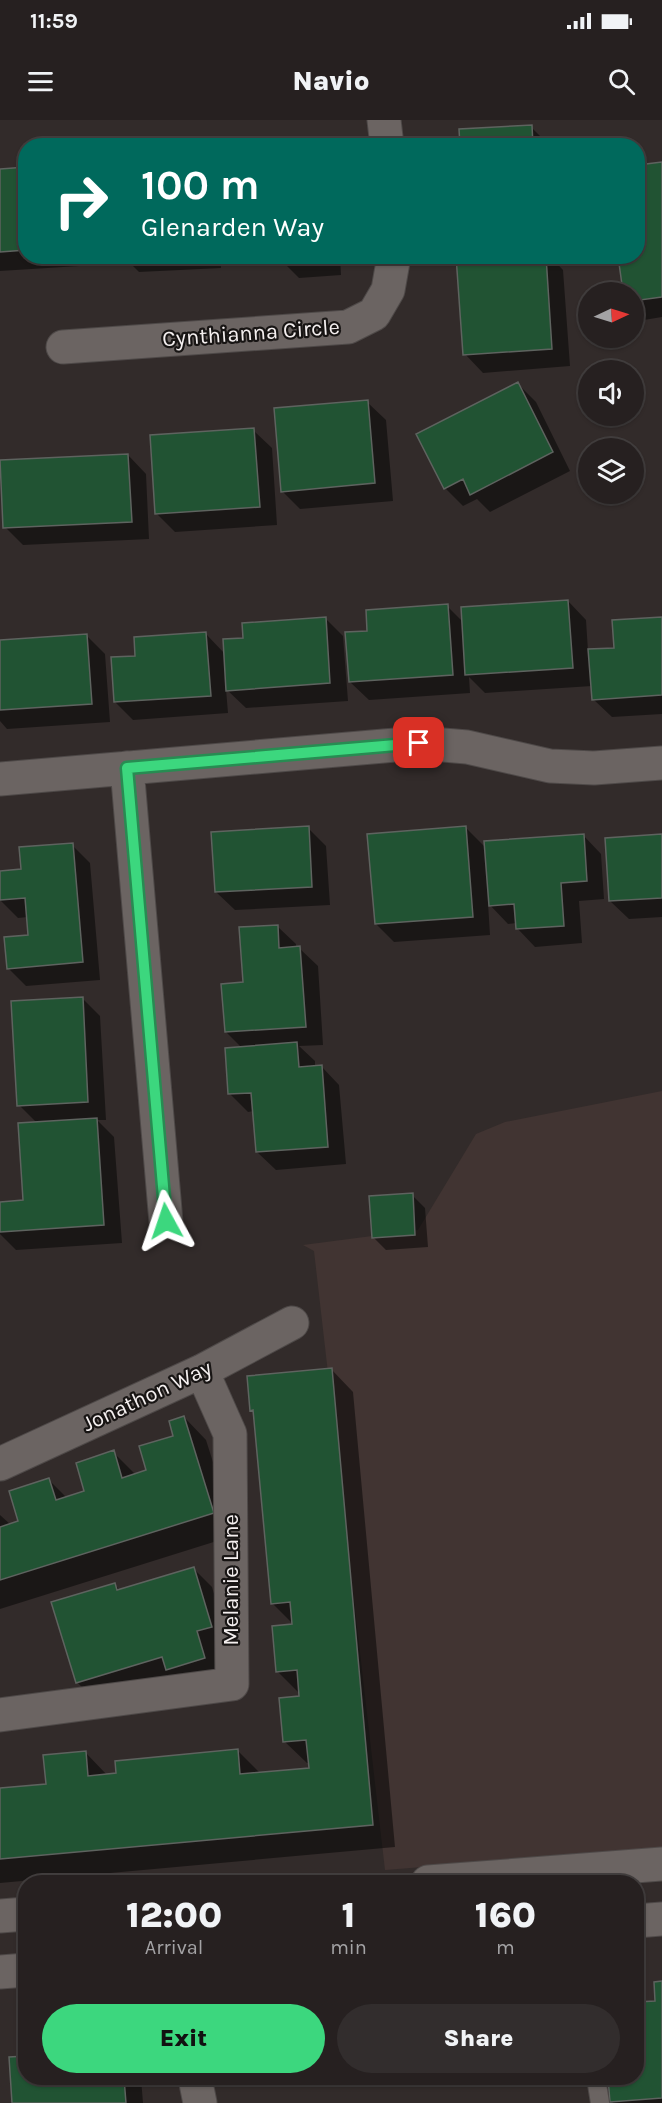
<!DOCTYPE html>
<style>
:root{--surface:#262020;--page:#322d2d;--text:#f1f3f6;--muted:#a4a3a5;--line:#423e3e;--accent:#3cd77e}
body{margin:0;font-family:Karla,sans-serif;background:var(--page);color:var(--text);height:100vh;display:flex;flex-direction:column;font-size:22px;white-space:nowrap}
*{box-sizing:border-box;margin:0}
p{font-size:20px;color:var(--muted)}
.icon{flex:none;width:33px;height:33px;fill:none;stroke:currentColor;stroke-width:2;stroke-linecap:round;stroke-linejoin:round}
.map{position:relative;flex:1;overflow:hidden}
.sheet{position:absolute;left:18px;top:1755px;width:626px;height:210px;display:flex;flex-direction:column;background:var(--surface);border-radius:24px;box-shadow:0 2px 4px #0004,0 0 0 2px var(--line)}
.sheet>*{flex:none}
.hud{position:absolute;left:18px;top:18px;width:627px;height:126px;border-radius:24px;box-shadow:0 2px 4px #0004,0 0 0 2px var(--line);background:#00695c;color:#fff;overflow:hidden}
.needle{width:39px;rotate:86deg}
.controls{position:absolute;left:578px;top:162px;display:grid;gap:12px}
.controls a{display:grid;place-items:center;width:66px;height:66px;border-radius:50%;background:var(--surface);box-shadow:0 2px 4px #0004,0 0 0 2px var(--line);font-size:30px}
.pin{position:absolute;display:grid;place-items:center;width:51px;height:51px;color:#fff;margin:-26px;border-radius:12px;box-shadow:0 3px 9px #0006}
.me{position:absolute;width:66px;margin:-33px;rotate:355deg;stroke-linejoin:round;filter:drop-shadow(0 0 4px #0008)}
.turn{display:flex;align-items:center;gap:21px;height:126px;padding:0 24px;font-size:27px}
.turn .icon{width:78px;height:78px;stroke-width:2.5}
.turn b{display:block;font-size:42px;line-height:51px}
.eta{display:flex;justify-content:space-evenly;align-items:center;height:102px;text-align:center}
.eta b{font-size:36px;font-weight:800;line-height:42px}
.button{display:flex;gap:12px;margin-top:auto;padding:12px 24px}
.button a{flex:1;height:69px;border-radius:36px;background:var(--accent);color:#111;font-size:24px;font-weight:800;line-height:69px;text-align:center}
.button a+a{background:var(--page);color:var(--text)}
.status{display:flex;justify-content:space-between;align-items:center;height:42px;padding:0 30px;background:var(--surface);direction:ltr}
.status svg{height:16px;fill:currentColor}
header{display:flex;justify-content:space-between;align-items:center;height:78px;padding:0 24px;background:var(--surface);font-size:27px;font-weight:800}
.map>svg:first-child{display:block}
.built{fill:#413432}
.shadow{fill:#0007}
.building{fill:#215333;stroke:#5e635f;stroke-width:1.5}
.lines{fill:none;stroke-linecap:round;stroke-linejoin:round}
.lane-casing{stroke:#4e4948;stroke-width:20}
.street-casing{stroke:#4e4948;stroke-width:35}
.secondary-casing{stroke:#4e4948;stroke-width:35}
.lane{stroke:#6b6462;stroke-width:18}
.street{stroke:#6b6462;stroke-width:33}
.secondary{stroke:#6b6462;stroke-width:33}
.route-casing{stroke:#278c52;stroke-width:15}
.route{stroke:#3cd77e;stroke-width:10}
.labels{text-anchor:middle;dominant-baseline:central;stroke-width:4.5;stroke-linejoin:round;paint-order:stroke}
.street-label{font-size:22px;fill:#f4efef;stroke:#181514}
</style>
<div class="status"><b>11:59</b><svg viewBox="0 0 49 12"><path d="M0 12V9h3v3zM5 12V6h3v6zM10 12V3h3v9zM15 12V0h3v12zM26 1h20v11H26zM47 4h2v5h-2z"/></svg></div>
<header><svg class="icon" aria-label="menu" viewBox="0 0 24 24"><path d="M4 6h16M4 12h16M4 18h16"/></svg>Navio<svg class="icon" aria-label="search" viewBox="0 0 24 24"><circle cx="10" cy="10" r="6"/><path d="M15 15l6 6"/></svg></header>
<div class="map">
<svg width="662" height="1983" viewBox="0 0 662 1983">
<rect width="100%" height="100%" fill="#322b2a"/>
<path class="built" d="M662 971V1728L385 1750 314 1131 303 1125 418 1110 476 1014 505 1002Z"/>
<path class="shadow" d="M531 7 550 26H462Z
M662 43V197L644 200 633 189V172H624L620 136H638V105H645L638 47Z
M26 49V136H78L79 146 0 151V51Z
M123 136H221V148L139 152Z
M280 136H340L341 155 299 158 280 139Z
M476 136H550L563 150 570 246 483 253 465 234Z
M518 264 536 282 570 351 490 392 477 379 463 386 445 368Z
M367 282 386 300 393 381 300 389 282 371Z
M253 310 272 328 277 405 175 412 157 394Z
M128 335 146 354 149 419 23 425 5 407Z
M568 481 586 500 588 531 616 529 662 498V594L612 597 593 579 592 566 485 573 469 557 470 573 369 580 350 562 369 512 447 486 463 502Z
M325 498 343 516 348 581 246 588 226 569 228 593 133 600 115 582 136 537 206 514 225 534 245 519Z
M87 516 105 534 110 602 7 609 0 601V522Z
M308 708 326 726 330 785 235 790 216 772Z
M466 708 486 728 583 715 601 734 604 779 579 781 582 823 535 827 517 808V803L508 804 488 783 490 815 394 822 376 804Z
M662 716V797L629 799 610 781Z
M72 725 90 743 100 860 26 866 8 848 30 816 28 797 18 798 0 780V753L23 751Z
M277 806 296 824V828H299L318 846 323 925 299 926 315 941V947L321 946 339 965 346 1044 276 1050 257 1032 254 991 248 992 230 974 242 928 226 912 245 864Z
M82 878 100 896 106 1000H97L114 1017 122 1123 16 1130 0 1114V1083L25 1081 37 1003 19 985Z
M412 1075 425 1088 428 1127 386 1130 373 1117Z
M331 1249 353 1272 395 1727 0 1763V1670L48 1665 85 1632 108 1656 238 1631 261 1654 310 1650V1643H307L284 1621 301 1578 300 1574 278 1552 294 1505 272 1483 255 1294 251 1290Z
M184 1297 206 1320 236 1415 0 1489V1395L11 1405 20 1402 49 1360 67 1378 86 1372 113 1332 136 1355 148 1351 175 1317Z
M194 1449 212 1467 229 1525 215 1529 223 1556 95 1581 77 1562 115 1465 120 1470Z
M662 1863V1983H613L612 1981 610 1958H636V1883L657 1882Z
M26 1958H141L143 1983H13Z"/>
<path class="building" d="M532 5 533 26H460L459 9Z
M662 42V177L633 181V172H623L618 136H638V104L643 103 638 45Z
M26 47V130L0 132V49Z
M279 136H323V137L279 140Z
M456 136H546L552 229 463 235Z
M518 262 553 332 470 375 463 359 444 369 416 314Z
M368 280 375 363 281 372 274 288Z
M254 308 260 387 155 394 150 315Z
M128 334 132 402 3 408 0 340Z
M568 480 573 548 465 555 461 487Z
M448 484 453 555 349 562 345 512 367 511 366 490Z
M326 497 330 563 226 571 223 519 243 518 242 503Z
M662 497V575L592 580 588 529 614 528 612 500Z
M206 512 211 576 114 582 111 537 135 536 134 517Z
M87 514 92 584 0 590V520Z
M309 706 312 767 215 772 211 712Z
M466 706 473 797 375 804 367 714Z
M584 714 587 761 561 763 564 806 516 809 514 784 489 786 484 721Z
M662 714V778L609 781 605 718Z
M73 723 83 842 7 849 4 817 28 815 25 778 0 780V751L21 749 19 727Z
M278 805 279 828 300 826 306 907 225 912 221 864 243 862 239 807Z
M83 877 88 982 17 986 11 881Z
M297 922 299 947 322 945 328 1027 256 1032 251 973 228 974 225 928Z
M97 998 104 1105 0 1112V1082L23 1080 18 1003Z
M413 1073 415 1115 372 1118 369 1076Z
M332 1248 373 1705 0 1739V1668L46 1664 43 1635 86 1631 88 1656 116 1653 115 1641 238 1629 240 1654 309 1648 306 1620 283 1622 279 1578 299 1576 297 1550 276 1552 272 1506 292 1504 290 1482 271 1484 253 1290 250 1291 247 1256Z
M184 1296 214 1393 0 1460V1407L18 1401 9 1371 49 1358 56 1380 84 1371 76 1343 114 1330 122 1358 146 1350 139 1326 173 1316 169 1301Z
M194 1447 212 1507 197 1511 205 1538 166 1550 162 1537 76 1563 51 1482 115 1463 117 1470Z
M662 1861V1978L610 1982 608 1958H636V1882L655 1881 654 1862Z
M26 1936V1958H124L126 1983H12L9 1937Z"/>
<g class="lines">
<g class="lane-casing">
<path id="lane" d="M596 1958 600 1983"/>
</g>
<g class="street-casing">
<path id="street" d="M384 0 387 26
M63 227 348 207 374 194 388 170 394 136
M127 648 166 1102
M0 659 419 623 467 627 550 646 594 648 662 643
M0 1344 202 1251 292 1203
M0 1595 232 1564 230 1314 202 1251
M195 1958 200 1983"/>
</g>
<g class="secondary-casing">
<path id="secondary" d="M428 1762 662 1744
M0 1796 26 1794
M636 1801 662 1799
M0 1852 26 1850"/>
</g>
<use href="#lane" class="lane"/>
<use href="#street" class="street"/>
<use href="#secondary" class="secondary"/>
</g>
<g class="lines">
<g class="route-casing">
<path id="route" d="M166 1101 127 648 419 623"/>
</g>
<use href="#route" class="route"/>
</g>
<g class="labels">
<g class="street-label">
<text transform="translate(251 213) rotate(-4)">Cynthianna Circle</text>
<text transform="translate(147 1276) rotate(-25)">Jonathon Way</text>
<text transform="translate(231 1460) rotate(-90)">Melanie Lane</text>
</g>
</g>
</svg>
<div class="controls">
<a><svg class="needle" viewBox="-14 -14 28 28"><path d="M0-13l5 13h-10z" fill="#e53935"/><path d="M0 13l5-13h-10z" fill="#a4a3a5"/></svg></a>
<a><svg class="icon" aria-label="sound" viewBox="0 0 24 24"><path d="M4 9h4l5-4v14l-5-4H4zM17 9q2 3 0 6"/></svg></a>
<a><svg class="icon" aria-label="layers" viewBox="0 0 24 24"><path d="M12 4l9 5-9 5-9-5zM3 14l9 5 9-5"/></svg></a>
</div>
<div class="pin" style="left:419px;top:623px;background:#d93025"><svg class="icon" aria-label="arrive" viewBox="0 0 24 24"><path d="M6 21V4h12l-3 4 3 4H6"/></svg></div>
<svg class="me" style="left:166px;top:1101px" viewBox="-20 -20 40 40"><path d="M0-17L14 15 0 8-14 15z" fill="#3cd77e" stroke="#fff" stroke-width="4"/></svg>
<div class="hud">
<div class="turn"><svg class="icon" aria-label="right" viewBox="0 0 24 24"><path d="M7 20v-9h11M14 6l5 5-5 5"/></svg><div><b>100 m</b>Glenarden Way</div></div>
</div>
<section class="sheet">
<div class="eta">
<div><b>12:00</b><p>Arrival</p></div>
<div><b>1</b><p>min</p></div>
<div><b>160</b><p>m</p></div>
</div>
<div class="button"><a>Exit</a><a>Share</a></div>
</section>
</div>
